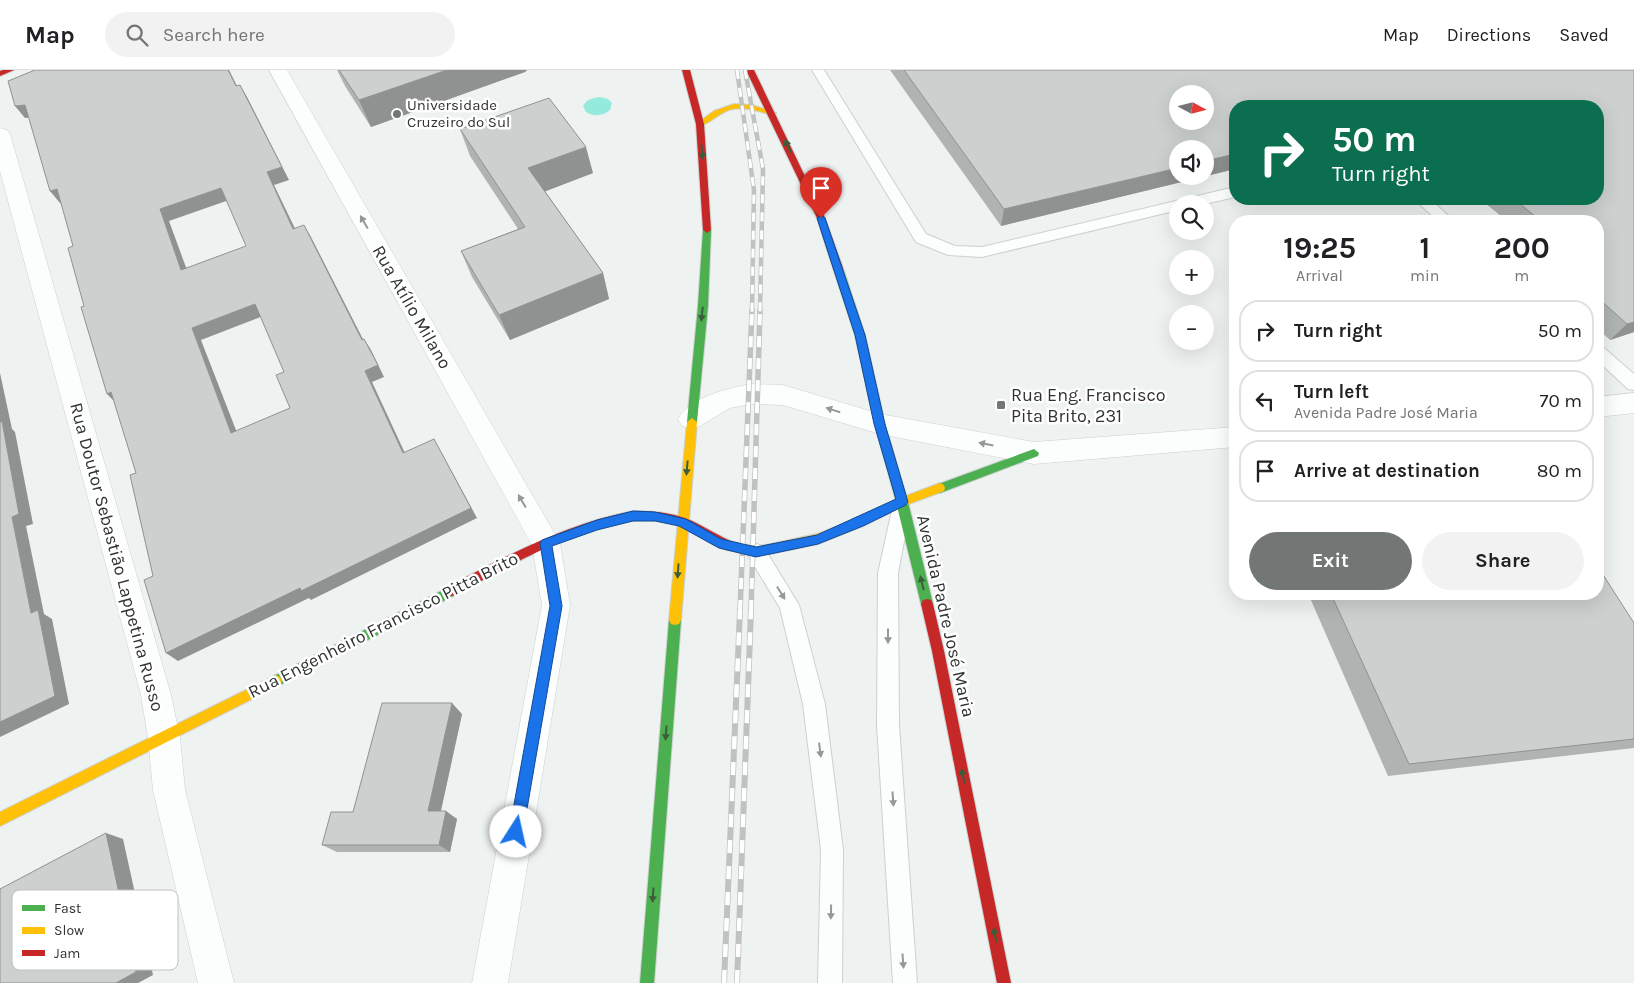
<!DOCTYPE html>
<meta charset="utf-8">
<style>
:root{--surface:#fff;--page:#f2f2f2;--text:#202124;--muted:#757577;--line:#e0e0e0;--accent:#727675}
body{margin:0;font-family:Karla,sans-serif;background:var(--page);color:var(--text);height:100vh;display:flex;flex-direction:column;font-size:19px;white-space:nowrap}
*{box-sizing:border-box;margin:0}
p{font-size:16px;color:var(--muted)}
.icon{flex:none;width:28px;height:28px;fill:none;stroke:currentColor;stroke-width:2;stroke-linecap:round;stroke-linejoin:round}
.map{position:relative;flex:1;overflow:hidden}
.details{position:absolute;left:1229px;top:145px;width:375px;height:385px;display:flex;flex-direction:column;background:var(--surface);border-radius:20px;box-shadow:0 5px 20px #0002}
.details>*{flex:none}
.hud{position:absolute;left:1229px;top:30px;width:375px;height:105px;border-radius:20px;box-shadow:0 5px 20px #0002;background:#0b6e4f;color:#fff;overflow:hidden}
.needle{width:32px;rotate:97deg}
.tools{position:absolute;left:1169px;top:15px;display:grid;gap:10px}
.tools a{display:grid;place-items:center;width:45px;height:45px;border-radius:50%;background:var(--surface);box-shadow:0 5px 20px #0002;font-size:25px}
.pin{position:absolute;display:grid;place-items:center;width:42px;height:42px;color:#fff;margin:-51px -21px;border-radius:50% 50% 50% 0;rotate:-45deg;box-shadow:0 0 5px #0007}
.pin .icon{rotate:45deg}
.me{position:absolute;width:55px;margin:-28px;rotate:10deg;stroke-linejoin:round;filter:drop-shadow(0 0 4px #0008)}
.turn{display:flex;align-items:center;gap:18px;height:105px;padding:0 20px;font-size:22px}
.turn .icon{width:65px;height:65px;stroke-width:2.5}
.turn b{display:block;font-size:35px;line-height:42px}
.eta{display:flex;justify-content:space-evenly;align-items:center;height:85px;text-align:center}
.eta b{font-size:30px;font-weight:700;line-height:35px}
.action{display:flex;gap:10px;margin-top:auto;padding:10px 20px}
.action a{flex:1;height:58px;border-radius:30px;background:var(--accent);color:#fff;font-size:20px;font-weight:700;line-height:58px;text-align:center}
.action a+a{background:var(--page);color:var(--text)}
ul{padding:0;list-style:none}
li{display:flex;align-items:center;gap:15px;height:62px;margin:0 10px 8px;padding:0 10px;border:2px solid var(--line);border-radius:20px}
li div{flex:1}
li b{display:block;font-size:19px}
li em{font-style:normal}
header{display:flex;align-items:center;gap:30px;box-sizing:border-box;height:70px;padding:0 25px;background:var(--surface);border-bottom:1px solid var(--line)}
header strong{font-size:24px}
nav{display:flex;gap:28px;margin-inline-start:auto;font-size:18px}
.search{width:350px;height:45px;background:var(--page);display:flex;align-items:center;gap:12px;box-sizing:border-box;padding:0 18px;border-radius:28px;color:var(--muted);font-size:19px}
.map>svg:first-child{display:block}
.water{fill:#94ebdd}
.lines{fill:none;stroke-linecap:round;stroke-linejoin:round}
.lane-casing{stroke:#ccd0cf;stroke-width:2}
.street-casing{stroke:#ccd0cf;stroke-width:1}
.fast-casing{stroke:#ccd0cf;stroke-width:2}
.slow-casing{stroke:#ccd0cf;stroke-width:2}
.jam-casing{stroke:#ccd0cf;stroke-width:2}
.lane{fill:#fcfdfd;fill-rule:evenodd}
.street{fill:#fcfdfd;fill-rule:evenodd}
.fast{fill:#4caf50;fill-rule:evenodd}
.slow{fill:#ffc107;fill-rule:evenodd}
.jam{fill:#c62828;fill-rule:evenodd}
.rail-far2-casing{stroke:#c0c2c1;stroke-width:4.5}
.rail-far1-casing{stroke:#c0c2c1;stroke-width:5.5}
.rail-casing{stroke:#c0c2c1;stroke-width:6}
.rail-far2{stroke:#fff;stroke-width:3;stroke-dasharray:9;stroke-linecap:butt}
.rail-far1{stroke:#fff;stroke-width:4;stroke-dasharray:11;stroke-linecap:butt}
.rail{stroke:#fff;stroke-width:4.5;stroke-dasharray:13;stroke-linecap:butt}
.wall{fill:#afb3b2}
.shaded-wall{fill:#8f9291}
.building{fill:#ccd0cf;stroke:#8f9291;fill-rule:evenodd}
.oneway{fill:#3a5e3c}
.oneway2{fill:#969898}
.route{fill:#1a73e8;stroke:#114b97}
.poi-dot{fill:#727675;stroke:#fff;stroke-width:2}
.labels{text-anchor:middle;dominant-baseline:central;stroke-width:5;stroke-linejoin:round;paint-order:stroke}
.far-poi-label{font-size:15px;fill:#303332;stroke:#fff;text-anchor:start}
.street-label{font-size:18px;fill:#303332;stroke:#fff}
.poi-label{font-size:18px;fill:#303332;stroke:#fff;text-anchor:start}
.key{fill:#fff;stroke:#c1c2c2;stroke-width:1}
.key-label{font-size:14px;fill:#303332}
</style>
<header>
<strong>Map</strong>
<div class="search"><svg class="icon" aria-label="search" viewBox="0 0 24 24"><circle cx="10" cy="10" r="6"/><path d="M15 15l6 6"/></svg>Search here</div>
<nav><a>Map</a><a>Directions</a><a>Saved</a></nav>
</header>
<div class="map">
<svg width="1634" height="913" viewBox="0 0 1634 913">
<rect width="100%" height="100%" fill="#eef2f1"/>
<path class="water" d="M600 27 608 29 612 33 610 40C603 46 594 47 586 42L583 36C587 29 593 28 600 27Z"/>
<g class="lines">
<g class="lane-casing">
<path id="lane" d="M812 0H824L926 164 955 176 982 177 1235 117V127L1205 134H1178V140L982 187 948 185 916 172Z
M1414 129H1430L1454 151H1438Z
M1598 276 1604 278 1634 304V320L1628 319 1598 291Z
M901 432 908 435 910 440 898 503 899 655 917 913H893L877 655 878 503 892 440 894 435Z
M756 474 763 476 799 535 825 634 843 780 842 913H818L821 780 803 634 780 538 746 482 749 476Z"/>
</g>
<g class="street-casing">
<path id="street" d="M269 0H287L560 473 570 535 508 913H472L542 535 532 475Z
M0 58 7 60 10 64 171 625 180 668 185 720 234 913H198L153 720 148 668 141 625 0 101Z
M751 314 783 315 880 344 1034 372 1235 357V377L1034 394 880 364 783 335 751 334 730 338 700 356 691 359 682 356 678 349C690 327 729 318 751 314Z
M1634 323V343L1598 347V327Z"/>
</g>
<g class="fast-casing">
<path id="fast" d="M707 157 711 160 708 236 697 352 692 356 687 352 698 236 703 160Z
M838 195 843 198 865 265 885 354 908 432 933 534 931 538 927 539 923 538 921 534 896 432 875 354 855 265 833 198Z
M1034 379 1039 383 1038 386 940 423 936 421 935 418 936 415Z
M451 516 455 517 457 521 455 525 280 615 276 617 272 615 270 611 272 607Z
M675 545 679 546 681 550 654 913H640L669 550 671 546Z"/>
</g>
<g class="slow-casing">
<path id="slow" d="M734 34 752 35 776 43 772 45C758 41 744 36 729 40 719 43 706 57 697 56L696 54 714 41Z
M692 348 697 352 681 550 679 554 675 555 671 554 669 550 687 352Z
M940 413 944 415 945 418 944 421 906 435 863 456 818 474 756 487 730 480 728 477 730 474 734 472 756 477 817 464 855 450 898 429Z
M276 605 280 607 282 611 280 615 0 756V742Z"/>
</g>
<g class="jam-casing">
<path id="jam" d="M3 0H14L0 6V1Z
M682 0H690L704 54 711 160 707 163 703 160 696 54Z
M746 0H754L825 148 843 198 841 200H835L833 198 817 148Z
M634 441C652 441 668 442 685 448 703 455 719 467 738 474L740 477 738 480C723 486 694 461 680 456 673 453 664 452 657 451 596 443 509 497 455 525L451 526 447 525 445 521 447 517C507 486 567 453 634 441Z
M927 529 931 530 933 534 944 581 1011 913H997L932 581 921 534 923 530Z"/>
</g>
<use href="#lane" class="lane"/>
<use href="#street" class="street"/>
<use href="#fast" class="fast"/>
<use href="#slow" class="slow"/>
<use href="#jam" class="jam"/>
<g class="rail-far2-casing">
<path id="rail-far2" d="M737 0 754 120 752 242
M745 0 763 99 760 242"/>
</g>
<g class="rail-far1-casing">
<path id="rail-far1" d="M740 541 752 240
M751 541 760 240"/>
</g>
<g class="rail-casing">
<path id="rail" d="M724 913 740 540
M737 913 751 540"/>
</g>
<use href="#rail-far2" class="rail-far2"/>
<use href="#rail-far1" class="rail-far1"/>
<use href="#rail" class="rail"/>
</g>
<path class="wall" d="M337 0H527L525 2 371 57 345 16Z
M890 0H1634V262L1610 270 1598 259V151H1507L1480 129H1598V36H1235V99L1001 156Z
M460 59 593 103 545 121 603 203 609 229 510 270 472 207 461 181 518 159 470 86Z
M1314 524H1598L1634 553V678L1388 706 1310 528Z
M462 644 441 741 457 749 450 782H337L322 775 353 742Z"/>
<path class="shaded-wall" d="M228 0H229L243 28 236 16Z
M447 0H527L525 2 371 57 359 30Z
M240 15 247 27 289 110 274 115 301 171 293 159 267 102Z
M25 35 35 47 25 48 15 36Z
M586 77 593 103 536 125 528 98Z
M1235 84V99L1001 156 1004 139 1178 98V106H1205V91Z
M221 118 229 130 169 151 191 211 181 200 160 139Z
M57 119 67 131 60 133 50 121Z
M304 155 311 167 369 281 362 270Z
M603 203 609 229 510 270 499 245Z
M255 234 263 246 201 270 241 373 231 363 192 258Z
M1634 252V262L1610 270 1627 254Z
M364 269 371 280 384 307 372 312 410 394 403 383 365 301Z
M0 303 12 359 15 362 33 454 26 456 44 544 52 549 69 634 0 667V652L31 543 12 447 0 352Z
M111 322 118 335 107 324Z
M434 369 477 448 311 530 309 528 178 591 166 583Z
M452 633 462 644 439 749 428 741Z
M446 741 457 749 450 782 439 775Z
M106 763 123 769 153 905 138 913H116Z"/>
<path class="building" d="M35 0H228L236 16 240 15 282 97 267 102 293 159 304 155 362 270 364 269 378 295 365 301 403 383 434 369 471 438 301 521 300 518 166 583 144 510 153 506 130 405 136 403 111 322 107 324 81 237 84 236 68 178 73 176 57 119 50 121 25 35 15 36 8 11ZM221 118 246 176 181 200 160 139ZM255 234 284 302 276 305 290 338 231 363 192 258Z
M339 0H447L359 30Z
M904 0H1634V252L1627 254 1598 228V151H1541L1514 129H1598V36H1235V84L1205 91V79H1178V98L1004 139ZM1178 24H1205V51H1178Z
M549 28 586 77 528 98 603 203 499 245 461 181 525 157 460 59Z
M2 351 19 444 12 447 31 543 38 540 55 626 0 652V352Z
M1598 497 1634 553V669L1409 694 1331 524H1598Z
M382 633H452L428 741H446L439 775H322L331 742H353Z
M106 763 136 902 116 913H0V819Z"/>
<defs><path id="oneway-solid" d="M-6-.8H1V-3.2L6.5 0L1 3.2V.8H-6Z" transform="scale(1.25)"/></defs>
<g class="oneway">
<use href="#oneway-solid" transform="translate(788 76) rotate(-115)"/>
<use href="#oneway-solid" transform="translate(702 82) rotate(86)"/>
<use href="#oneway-solid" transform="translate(702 244) rotate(96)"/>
<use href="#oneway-solid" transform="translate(687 398) rotate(95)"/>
<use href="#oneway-solid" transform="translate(678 501) rotate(94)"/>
<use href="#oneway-solid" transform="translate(922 513) rotate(-103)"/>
<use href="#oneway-solid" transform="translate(666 663) rotate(94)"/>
<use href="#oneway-solid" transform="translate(963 706) rotate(-101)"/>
<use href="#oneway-solid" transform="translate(653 825) rotate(94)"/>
<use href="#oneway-solid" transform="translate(995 865) rotate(-101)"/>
</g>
<g class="oneway2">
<use href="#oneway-solid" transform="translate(364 152) rotate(-120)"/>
<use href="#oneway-solid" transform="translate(833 340) rotate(-163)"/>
<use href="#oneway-solid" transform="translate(986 374) rotate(-169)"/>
<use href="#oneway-solid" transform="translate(522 431) rotate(-120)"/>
<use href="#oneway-solid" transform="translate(781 523) rotate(58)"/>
<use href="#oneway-solid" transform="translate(888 566) rotate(90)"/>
<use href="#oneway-solid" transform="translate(820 680) rotate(83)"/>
<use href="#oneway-solid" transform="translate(893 729) rotate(86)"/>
<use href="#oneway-solid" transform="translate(831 842) rotate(91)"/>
<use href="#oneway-solid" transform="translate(903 891) rotate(86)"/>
</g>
<path class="route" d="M821 145 825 148 865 265 885 354 908 432 906 435 863 456 818 474 756 487 719 478 679 456 655 451H633L597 460 552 476 562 536 523 762 521 767 516 769 511 767 509 762 550 536 540 473 542 470 597 450 633 441 655 442 686 449 721 469 756 477 817 465 896 429 874 354 855 265 817 148Z"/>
<g class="poi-dot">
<circle cx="397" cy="44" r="5"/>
<rect x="996" y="330" width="10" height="10" rx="2.5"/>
</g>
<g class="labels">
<g class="far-poi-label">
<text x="407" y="35">Universidade<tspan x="407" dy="17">Cruzeiro do Sul</tspan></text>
</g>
<g class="street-label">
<text transform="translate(412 237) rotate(60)">Rua Atílio Milano</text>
<text transform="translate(117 487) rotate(75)">Rua Doutor Sebastião Lappetina Russo</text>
<text transform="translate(946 546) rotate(77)">Avenida Padre José Maria</text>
<text transform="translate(383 555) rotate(-27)">Rua Engenheiro Francisco Pitta Brito</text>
</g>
<g class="poi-label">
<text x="1011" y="325">Rua Eng. Francisco<tspan x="1011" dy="21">Pita Brito, 231</tspan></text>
</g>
</g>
<rect x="12" y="820" width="166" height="80" rx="8" class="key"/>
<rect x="22" y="835" width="23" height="6" fill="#4caf50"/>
<rect x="22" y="857" width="23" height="7" fill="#ffc107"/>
<rect x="22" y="880" width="23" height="6" fill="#c62828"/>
<g class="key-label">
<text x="54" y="843">Fast</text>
<text x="54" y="865">Slow</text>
<text x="54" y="888">Jam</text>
</g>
</svg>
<div class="tools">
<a><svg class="needle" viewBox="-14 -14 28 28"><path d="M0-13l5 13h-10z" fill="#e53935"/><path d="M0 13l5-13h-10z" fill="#757577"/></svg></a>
<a><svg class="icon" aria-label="sound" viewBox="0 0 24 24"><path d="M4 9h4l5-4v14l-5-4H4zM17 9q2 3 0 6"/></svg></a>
<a><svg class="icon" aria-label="search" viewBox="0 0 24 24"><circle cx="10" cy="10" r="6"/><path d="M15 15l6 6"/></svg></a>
<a>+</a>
<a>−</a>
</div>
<div class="pin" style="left:821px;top:148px;background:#d93025"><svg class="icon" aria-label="arrive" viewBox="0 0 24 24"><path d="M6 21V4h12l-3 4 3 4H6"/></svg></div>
<svg class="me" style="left:516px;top:762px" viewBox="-20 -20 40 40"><circle r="19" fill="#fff"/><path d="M0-13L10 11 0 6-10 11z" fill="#1a73e8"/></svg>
<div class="hud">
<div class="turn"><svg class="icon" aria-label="right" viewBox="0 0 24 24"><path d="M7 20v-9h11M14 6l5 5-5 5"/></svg><div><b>50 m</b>Turn right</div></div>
</div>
<section class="details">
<div class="eta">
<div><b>19:25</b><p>Arrival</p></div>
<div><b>1</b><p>min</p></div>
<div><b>200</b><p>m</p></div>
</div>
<ul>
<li><svg class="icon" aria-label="right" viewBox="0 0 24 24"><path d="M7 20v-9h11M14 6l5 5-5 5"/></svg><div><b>Turn right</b></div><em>50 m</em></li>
<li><svg class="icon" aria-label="left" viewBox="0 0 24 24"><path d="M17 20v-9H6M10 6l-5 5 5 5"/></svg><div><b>Turn left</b><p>Avenida Padre José Maria</p></div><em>70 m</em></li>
<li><svg class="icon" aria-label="arrive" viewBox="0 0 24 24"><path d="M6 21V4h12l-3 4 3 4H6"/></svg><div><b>Arrive at destination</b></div><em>80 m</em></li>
</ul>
<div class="action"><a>Exit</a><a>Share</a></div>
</section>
</div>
